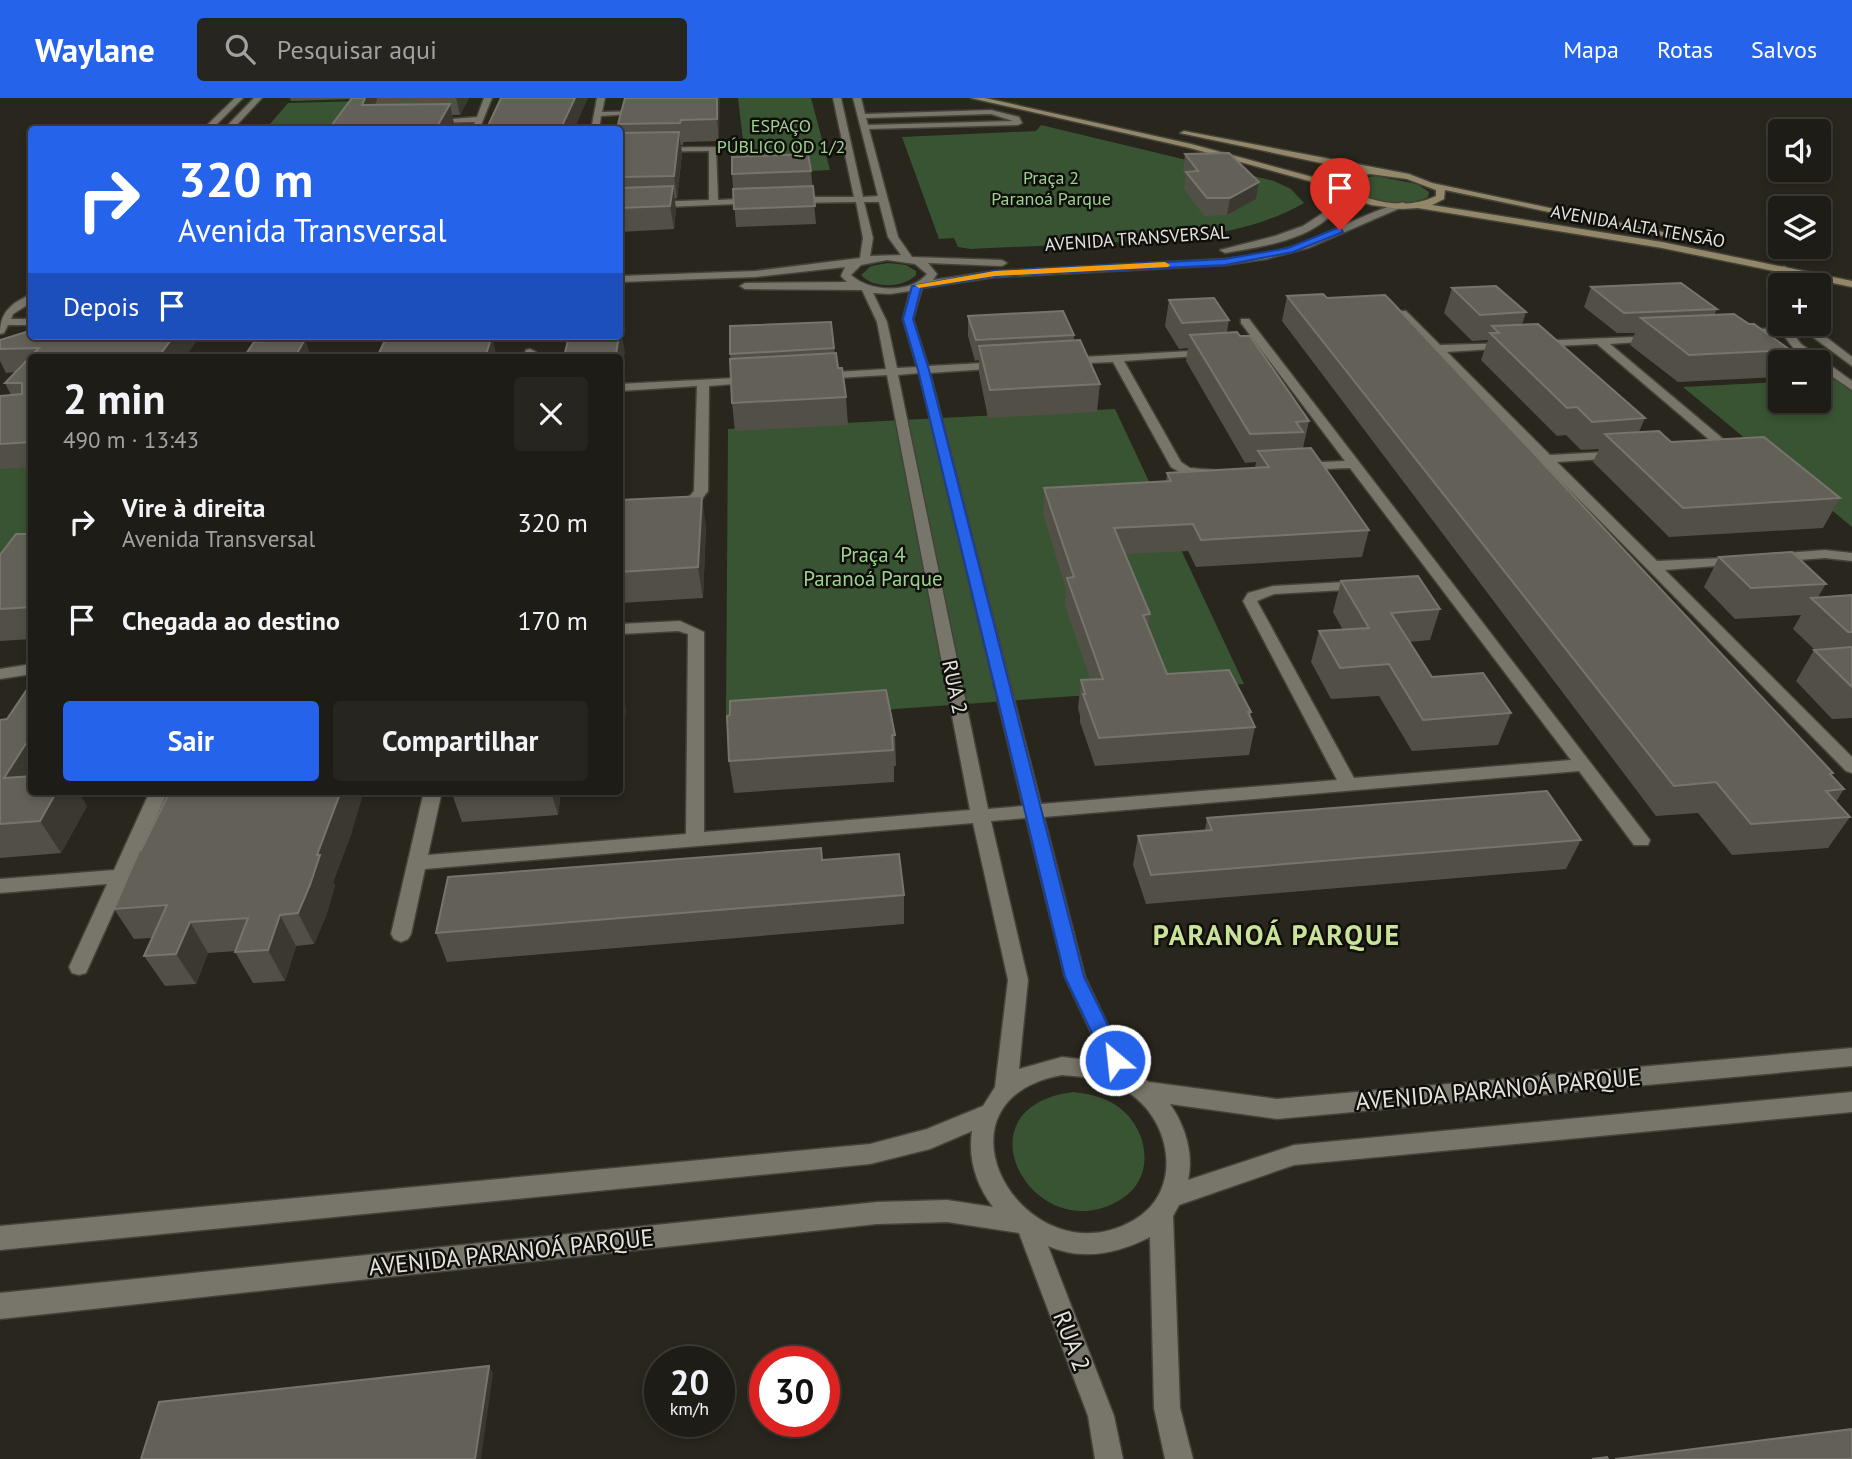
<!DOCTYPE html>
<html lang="pt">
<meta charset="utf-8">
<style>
:root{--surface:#1e1c16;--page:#26251f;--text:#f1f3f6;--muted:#a1a1a1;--line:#3c3a35;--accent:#2563eb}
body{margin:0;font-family:"PT Sans",sans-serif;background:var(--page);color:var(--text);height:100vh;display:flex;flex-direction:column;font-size:26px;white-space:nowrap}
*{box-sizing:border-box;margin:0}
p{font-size:23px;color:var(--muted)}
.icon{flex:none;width:38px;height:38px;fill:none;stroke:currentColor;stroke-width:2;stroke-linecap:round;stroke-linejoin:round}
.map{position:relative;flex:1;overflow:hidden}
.details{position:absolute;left:28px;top:256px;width:595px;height:441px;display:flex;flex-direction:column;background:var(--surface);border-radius:7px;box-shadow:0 4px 10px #0003,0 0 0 2px var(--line)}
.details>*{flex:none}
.guide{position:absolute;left:28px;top:28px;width:595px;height:214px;border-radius:7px;box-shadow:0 4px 10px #0003,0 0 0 2px var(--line);background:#2563eb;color:#fff;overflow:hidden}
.fabs{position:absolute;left:1768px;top:21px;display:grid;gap:14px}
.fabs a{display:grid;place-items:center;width:63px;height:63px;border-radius:7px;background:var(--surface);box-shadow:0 4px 10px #0003,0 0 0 2px var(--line);font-size:35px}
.speed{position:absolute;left:644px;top:1248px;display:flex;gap:14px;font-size:35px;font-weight:700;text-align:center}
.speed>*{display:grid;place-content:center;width:91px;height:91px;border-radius:50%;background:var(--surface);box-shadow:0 4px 10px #0003,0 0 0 2px var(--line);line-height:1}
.speed small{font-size:18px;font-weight:400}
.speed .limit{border:10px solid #d22;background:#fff;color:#111}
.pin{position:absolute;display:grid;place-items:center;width:60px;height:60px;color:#fff;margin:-72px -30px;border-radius:50% 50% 50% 0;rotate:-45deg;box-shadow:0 0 7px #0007}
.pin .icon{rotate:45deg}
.me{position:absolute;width:77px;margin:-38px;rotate:332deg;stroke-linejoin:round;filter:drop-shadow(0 0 5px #0008)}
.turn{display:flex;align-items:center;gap:24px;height:147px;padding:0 35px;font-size:32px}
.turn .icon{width:91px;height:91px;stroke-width:2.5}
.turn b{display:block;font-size:49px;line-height:60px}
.then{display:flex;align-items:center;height:66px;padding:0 35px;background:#0003;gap:14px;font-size:26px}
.round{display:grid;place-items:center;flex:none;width:74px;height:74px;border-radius:7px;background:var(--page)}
.overview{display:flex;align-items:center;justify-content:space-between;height:119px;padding:0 35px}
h1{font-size:42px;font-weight:700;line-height:52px}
.button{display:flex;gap:14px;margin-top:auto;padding:14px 35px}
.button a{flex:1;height:80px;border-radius:7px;background:var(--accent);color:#fff;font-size:28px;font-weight:700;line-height:80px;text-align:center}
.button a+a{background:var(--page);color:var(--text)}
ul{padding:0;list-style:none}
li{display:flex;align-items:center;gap:21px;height:98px;padding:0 35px}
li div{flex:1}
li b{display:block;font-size:26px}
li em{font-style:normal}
header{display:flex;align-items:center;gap:42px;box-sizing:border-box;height:98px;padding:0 35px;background:var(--accent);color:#fff}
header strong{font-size:33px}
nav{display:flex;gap:38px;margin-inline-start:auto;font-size:24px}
.search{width:490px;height:63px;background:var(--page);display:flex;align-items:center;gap:18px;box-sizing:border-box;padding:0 24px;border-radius:7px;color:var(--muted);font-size:26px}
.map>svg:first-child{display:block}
.green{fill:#395432}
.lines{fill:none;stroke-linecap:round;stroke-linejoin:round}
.street-casing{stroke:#44423a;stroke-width:3}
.secondary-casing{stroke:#44423a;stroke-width:3}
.street{fill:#78766b;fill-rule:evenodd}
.secondary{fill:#928869;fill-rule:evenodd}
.wall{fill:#525046}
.shaded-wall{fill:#3b392f}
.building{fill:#626057;stroke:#76746c;stroke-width:2}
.route{fill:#2563eb;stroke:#184099;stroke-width:2}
.slow{fill:#f59e0b}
.labels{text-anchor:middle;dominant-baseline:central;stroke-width:5;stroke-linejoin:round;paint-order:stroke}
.far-park-label{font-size:18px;fill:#9ed291;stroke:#100f0b}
.far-street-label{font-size:18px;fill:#e4e3dd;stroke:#100f0b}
.park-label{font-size:21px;fill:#9ed291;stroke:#100f0b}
.street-label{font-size:21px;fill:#e4e3dd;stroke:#100f0b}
.near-street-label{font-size:24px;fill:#e4e3dd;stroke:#100f0b}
.district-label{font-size:28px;font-weight:bold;letter-spacing:2px;fill:#cae39a;stroke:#100f0b}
</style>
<header>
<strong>Waylane</strong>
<div class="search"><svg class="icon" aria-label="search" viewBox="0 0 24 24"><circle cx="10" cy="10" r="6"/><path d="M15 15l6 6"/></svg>Pesquisar aqui</div>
<nav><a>Mapa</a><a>Rotas</a><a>Salvos</a></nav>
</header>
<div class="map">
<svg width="1852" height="1361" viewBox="0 0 1852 1361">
<rect width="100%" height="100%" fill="#28261d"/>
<path class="green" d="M738 0H811L830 72 747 76Z
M365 3 344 31 265 32 288 5Z
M1041 27 1274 83 1291 91 1304 105C1243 140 1169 142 1100 145 1057 147 1014 149 971 151L958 149 954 140 939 141 902 39 1036 33Z
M1376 78 1417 86 1429 94 1428 99C1406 111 1361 103 1343 87L1344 82Z
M888 165 906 167 916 173V177C904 190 873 191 861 177L871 168Z
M1852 280V429L1683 289 1780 284V303H1818V282Z
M1115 311 1244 586 726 623 728 331Z
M31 366V453L0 495V368Z
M1073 994C1088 996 1101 998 1114 1006 1147 1026 1158 1076 1123 1100 1037 1157 951 1010 1073 994Z"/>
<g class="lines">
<g class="street-casing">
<path id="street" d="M235 0H243L211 32H202Z
M254 0H262L232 32H223Z
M484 0H492L479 32H471L475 24 430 25 426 23 477 19Z
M597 0H605L602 14 643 13 647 15 601 18 599 32H591Z
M833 0H841L863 99 878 98 853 0H861L865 16 991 12 1019 19 1022 25 1018 27 869 31 898 139 912 159 1002 162 1007 165 1002 168 928 165 937 176 933 182 995 173 1225 161C1251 158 1276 155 1301 146 1335 133 1367 114 1403 104L1407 107 1308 150 1266 161 1225 167 995 179 922 190 913 221 928 268 1002 264 1008 267 1002 270 930 275 1041 706 1337 682 1243 503 1248 495 1273 488 1363 483 1370 487 1363 491 1274 496 1257 503 1354 680 1571 662 1350 370 1295 372 1294 369 1300 365 1345 363 1241 225V221H1249L1650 742 1648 747H1634L1579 673 1044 719 1085 879 1113 938 1134 975 1149 984 1277 1001 1852 950V968L1277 1021 1170 1006C1185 1027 1194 1056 1188 1082L1294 1047 1852 994V1014L1294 1067 1179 1107 1173 1118 1180 1310 1193 1361H1165L1154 1310 1150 1139C1117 1156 1083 1163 1048 1148L1114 1318 1123 1361H1095L1088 1318 1019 1135 947 1124 877 1126 0 1221V1195L877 1104 947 1102 993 1109C976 1087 968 1061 972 1033L930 1051 870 1066 0 1152V1128L870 1046 927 1031 983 1008 995 989 1008 882 973 725 425 771 411 836 408 841 401 844 394 841 391 836 424 693H442L428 757 686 736 688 536 678 533 620 536V526L680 523 704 534V734L970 712 887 277 820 281 814 278 820 275 886 271 877 224 862 192 745 191 740 188 745 185 847 184 841 178 845 169 755 179 620 184V178L755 173 860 160 863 140 856 104 791 105 787 102 791 99H854ZM991 16 1013 23 868 27 866 20ZM864 104H879L888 139 901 157 870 158 873 140ZM887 162 915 166 927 176C910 196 870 194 851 177L861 167ZM910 193 903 221 917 269 897 270 887 224 873 195 890 196ZM919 275 1023 708 988 711 898 277ZM1026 720 1065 879 1105 964 1062 959 1019 971 1028 882 991 723ZM1062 977C1087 979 1112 981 1132 997 1173 1027 1182 1094 1134 1122 1025 1185 920 1003 1062 977Z
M716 49 718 102 756 100 760 103 759 105 620 111V105L709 102V53L620 54V50Z
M1344 92 1348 95C1342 103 1336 113 1328 120 1301 144 1258 149 1225 155L1220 152 1275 138 1303 128 1323 115Z
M1784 168 1789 171 1783 187H1780V226H1786L1801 246 1852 283V292L1818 269V264C1803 264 1791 248 1783 236L1742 238 1737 235 1742 232 1778 230 1768 199 1779 171Z
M1811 174 1816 177 1812 187H1802L1806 177Z
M32 196V204L13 216 11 221H32V227H8L4 235 0 236C0 214 11 205 32 196Z
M1398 213H1406L1440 247 1512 245V249L1508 250 1447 254 1550 357 1623 353V359L1619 360 1557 364 1657 463 1746 459V465L1741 466 1665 472 1852 659V675L1846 673 1433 253 1398 217Z
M1803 226H1813L1818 233 1852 259V268L1810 237Z
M1658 238 1659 240 1654 243 1610 246 1722 340V350L1699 354V348L1712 344 1597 246 1535 249 1529 246 1535 243Z
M530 251 536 254 535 259H523L526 252Z
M1208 252 1214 255 1212 257 1124 263 1181 364 1190 370 1214 372 1215 375C1203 384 1183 377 1171 369L1113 264 1065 266 1059 263 1065 260Z
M754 279 760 282 758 284 709 288 708 393 699 405 674 409V403L689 399 694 393 697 288 620 293V286Z
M1825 452 1852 455V463L1825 460 1772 464 1765 460 1772 456Z
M32 566V576L0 581V571Z
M150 693H168L86 875 79 877 72 875 69 869 107 786 0 795V781L114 772Z"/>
</g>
<g class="secondary-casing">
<path id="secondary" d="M971 0H985L1191 46 1331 84 1334 78 1354 72 1180 35 1184 33 1409 76 1432 85 1682 138 1677 141 1445 92 1444 101 1432 107 1662 144 1852 183V189L1662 150 1418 110 1402 111 1371 107 1354 101 1331 89 1190 50ZM1370 76 1407 81 1436 92V98C1405 113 1367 104 1339 86L1341 82Z"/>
</g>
<use href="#street" class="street"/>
<use href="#secondary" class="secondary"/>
</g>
<path class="wall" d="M290 0H469L460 17H452L454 26 451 32H328L351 1 291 3Z
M717 0 719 43 683 44V47H681L682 56 677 100 674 101 676 111 674 131 620 134V35L618 26Z
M1185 56 1259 84 1256 101 1227 117 1204 118 1184 91 1186 77 1183 73Z
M811 73 816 126 736 129 732 76Z
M1591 189 1717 211 1714 217 1749 226 1790 252 1784 264H1780V272L1777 279 1678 284 1630 247 1635 235H1617L1584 209Z
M1452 190 1526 214 1522 227 1645 320 1639 334 1840 400 1823 430 1669 439 1593 364 1599 351 1581 352 1566 337 1557 338 1481 262 1488 242 1472 243 1444 215Z
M1287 198 1833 675 1831 678 1844 691 1836 704 1850 719 1828 750 1732 757 1698 715 1656 718 1282 223Z
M1169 202 1229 222 1227 234 1309 323 1303 350 1369 432 1362 459 1196 469 1188 453 1125 456 1150 516 1148 529 1167 576 1251 614 1250 618 1255 629 1249 657 1095 668 1080 624V618L1078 610 1081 582 1090 581 1065 507 1066 491 1043 416 1044 390 1166 383 1167 375 1255 370 1256 364 1245 365 1186 263 1188 250 1179 251 1165 228Z
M968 218 1074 237V242L1100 286 1097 314 988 320 979 275V262L975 263 968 238Z
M32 238H200L185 259H32V369L0 371V298L11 297 5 285 15 274 6 275 0 263V242Z
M834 250 838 270 846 299 848 327 735 333 732 305 730 256Z
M620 402 706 428 703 500 620 505Z
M32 436V541L0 543V457Z
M1719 459 1826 486 1818 499 1852 497V620L1832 621 1796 583 1814 552H1815L1793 531 1801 517 1735 521 1704 489Z
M1341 483 1440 511 1430 542 1409 544 1432 579 1511 615 1498 647 1412 653 1379 598 1331 601 1311 564 1319 533 1343 532 1333 514Z
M0 622 32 693 87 708 61 755 0 760Z
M895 637 896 668H894V684L734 695 729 663Z
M451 693H561L558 717 462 724Z
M1207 720 1581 742 1566 771 1146 806 1133 767 1138 738 1205 732Z
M352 734 333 784 335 787 326 818 314 846 296 848 285 883 253 885 235 854 236 853 208 855 196 886 165 888 144 858 152 840 134 841 114 811Z
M822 762 904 797V826L447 864 436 835Z"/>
<path class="shaded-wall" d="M365 0H377V2L367 27 362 7Z
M456 0H469L460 17Z
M575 0H588L574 32H560Z
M717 0H720L719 43 717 21Z
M450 6 454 26 451 32H435Z
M679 34 682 56 677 100 674 78Z
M1259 84 1256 101 1227 117 1230 100Z
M673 88 676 111 674 131 670 108Z
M620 227 625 254 620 284V259H613L619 238H620Z
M174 238H200L185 259H158Z
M492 238 497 259H485Z
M305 241 311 259H295Z
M702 398 706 428 703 500 698 469Z
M620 581 626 611 622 652 620 640Z
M32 636V693L4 680Z
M57 693H78L87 708 61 755 40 723Z
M341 693H364L352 734 333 784 335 787 326 818 314 846 298 815 317 757Z
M551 693H561L558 717Z
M280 817 296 848 285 883 268 852Z
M190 824 208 855 196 886 176 856Z
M489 1268 493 1275 481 1361H475Z"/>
<path class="building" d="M352 0H365L362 7 450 6 435 32H328Z
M501 0H575L560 32H486Z
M625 0H717V21L681 22 680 25 618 26Z
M679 34 674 78 620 79V35Z
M1229 55 1259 84 1230 100H1207L1186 74 1198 73 1185 56Z
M808 56 811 73 732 76V59Z
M673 88 670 108 620 110V90Z
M813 88 815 108 734 111 733 91Z
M1681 185 1717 211 1624 215 1591 189Z
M1496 188 1526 214 1480 217 1452 190Z
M1323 196 1327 200 1385 197 1391 203 1833 675 1830 676 1844 691 1826 693 1850 719 1751 726 1716 684 1674 688 1287 198Z
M1214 200 1229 222 1182 225 1169 202Z
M1063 213 1074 237 976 242 968 218Z
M1734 216 1749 226H1754L1790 252 1689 257 1641 220Z
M831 224 834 250 730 256V228Z
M1538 226 1645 320 1592 324 1577 309 1567 310 1490 235H1499L1492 228Z
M32 232V238H174L158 259H32V344L0 346V298L22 296V285H5L39 250 0 251V242Z
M1237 234 1240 238H1250L1309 323 1296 324 1303 334 1250 336 1190 237Z
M387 238H427L426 240 492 238 485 259H377Z
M569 238H619L616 256 613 259H564Z
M305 241 295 259H244L254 244Z
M1080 242 1100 286 990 292 979 248Z
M836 255 838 270H842L846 299 732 305 730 261Z
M1659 333 1671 344 1764 339 1840 400 1683 410 1605 336Z
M1311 350 1369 432 1201 442 1193 426 1114 430 1150 516 1143 517 1167 576 1229 572 1251 614H1248L1255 629 1099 640 1083 596H1085L1081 582 1103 581 1067 480 1074 479 1044 390 1171 383 1167 375 1269 369 1258 353Z
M702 398 698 469 620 474V402Z
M16 436H32V509L0 511V457Z
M1792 454 1826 486 1751 490 1719 459Z
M1418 478 1440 511 1391 515 1432 579 1483 575 1511 615 1423 622 1389 566 1340 570 1319 533 1369 530 1341 483Z
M1852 497V534H1848L1811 500Z
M1852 549V589L1814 552Z
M32 584V636L4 680 32 678V693H57L40 723 0 726V622L7 621Z
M886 592 895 637H892L893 652 729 663 727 618 730 617V603Z
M170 693H341L317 757H320L310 787 298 815 280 817 268 852 235 854 248 820 190 824 176 856 144 858 167 807 114 811 139 753 141 752Z
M1547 693 1581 742 1151 777 1138 738 1212 732 1207 720Z
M821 750 822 762 899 756 904 797 436 835 448 779Z
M489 1268 475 1361H141L159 1304Z
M1852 1331V1361H1615Z
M1607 1359 1608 1361H1592Z"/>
<path class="route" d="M1340 129 1343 134 1293 154 1225 167 995 178 921 190 913 221 929 272 1084 879 1125 962 1122 968 1115 970 1108 968 1065 879 918 272 903 221 912 188 995 173 1225 161 1288 150Z"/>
<path class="slow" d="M1165 164 1170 167 1168 169 995 178 919 190 915 187 995 173Z"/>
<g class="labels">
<g class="far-park-label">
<text x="781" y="27">ESPAÇO<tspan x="781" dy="21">PÚBLICO QD 1/2</tspan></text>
<text x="1051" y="79">Praça 2<tspan x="1051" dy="21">Paranoá Parque</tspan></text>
</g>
<g class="far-street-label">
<text transform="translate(1638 128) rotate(10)">AVENIDA ALTA TENSĀO</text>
<text transform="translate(1137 140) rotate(-4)">AVENIDA TRANSVERSAL</text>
</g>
<g class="park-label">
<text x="873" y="456">Praça 4<tspan x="873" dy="24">Paranoá Parque</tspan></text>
</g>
<g class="street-label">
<text transform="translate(955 589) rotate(78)">RUA 2</text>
</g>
<g class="near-street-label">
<text transform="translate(1498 991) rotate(-5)">AVENIDA PARANOÁ PARQUE</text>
<text transform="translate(511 1154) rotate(-6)">AVENIDA PARANOÁ PARQUE</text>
<text transform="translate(1072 1243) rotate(69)">RUA 2</text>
</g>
<g class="district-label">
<text x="1277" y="836">PARANOÁ PARQUE</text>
</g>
</g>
</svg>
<div class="fabs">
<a><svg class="icon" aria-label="sound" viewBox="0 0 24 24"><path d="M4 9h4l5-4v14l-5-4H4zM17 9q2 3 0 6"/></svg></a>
<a><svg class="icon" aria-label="layers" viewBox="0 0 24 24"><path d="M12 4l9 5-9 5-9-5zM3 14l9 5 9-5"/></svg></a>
<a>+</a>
<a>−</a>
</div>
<div class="speed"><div>20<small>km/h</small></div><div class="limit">30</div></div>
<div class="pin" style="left:1340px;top:132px;background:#d93025"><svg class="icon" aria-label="arrive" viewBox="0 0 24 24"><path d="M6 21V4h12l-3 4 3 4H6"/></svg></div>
<svg class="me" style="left:1115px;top:962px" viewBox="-20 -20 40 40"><circle r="17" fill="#2563eb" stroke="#fff" stroke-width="3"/><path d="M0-11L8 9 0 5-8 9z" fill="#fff"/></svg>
<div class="guide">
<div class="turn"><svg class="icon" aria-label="right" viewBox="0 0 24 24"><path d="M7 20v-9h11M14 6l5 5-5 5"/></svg><div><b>320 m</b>Avenida Transversal</div></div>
<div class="then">Depois<svg class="icon" aria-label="arrive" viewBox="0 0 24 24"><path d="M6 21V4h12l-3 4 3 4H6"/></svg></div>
</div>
<section class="details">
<div class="overview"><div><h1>2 min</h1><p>490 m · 13:43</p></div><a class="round"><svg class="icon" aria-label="close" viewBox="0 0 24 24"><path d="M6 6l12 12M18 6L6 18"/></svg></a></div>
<ul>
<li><svg class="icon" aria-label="right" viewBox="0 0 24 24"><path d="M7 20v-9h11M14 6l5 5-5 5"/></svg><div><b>Vire à direita</b><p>Avenida Transversal</p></div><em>320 m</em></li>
<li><svg class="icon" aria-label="arrive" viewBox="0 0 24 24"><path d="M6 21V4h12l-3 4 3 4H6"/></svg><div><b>Chegada ao destino</b></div><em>170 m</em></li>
</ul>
<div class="button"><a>Sair</a><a>Compartilhar</a></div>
</section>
</div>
